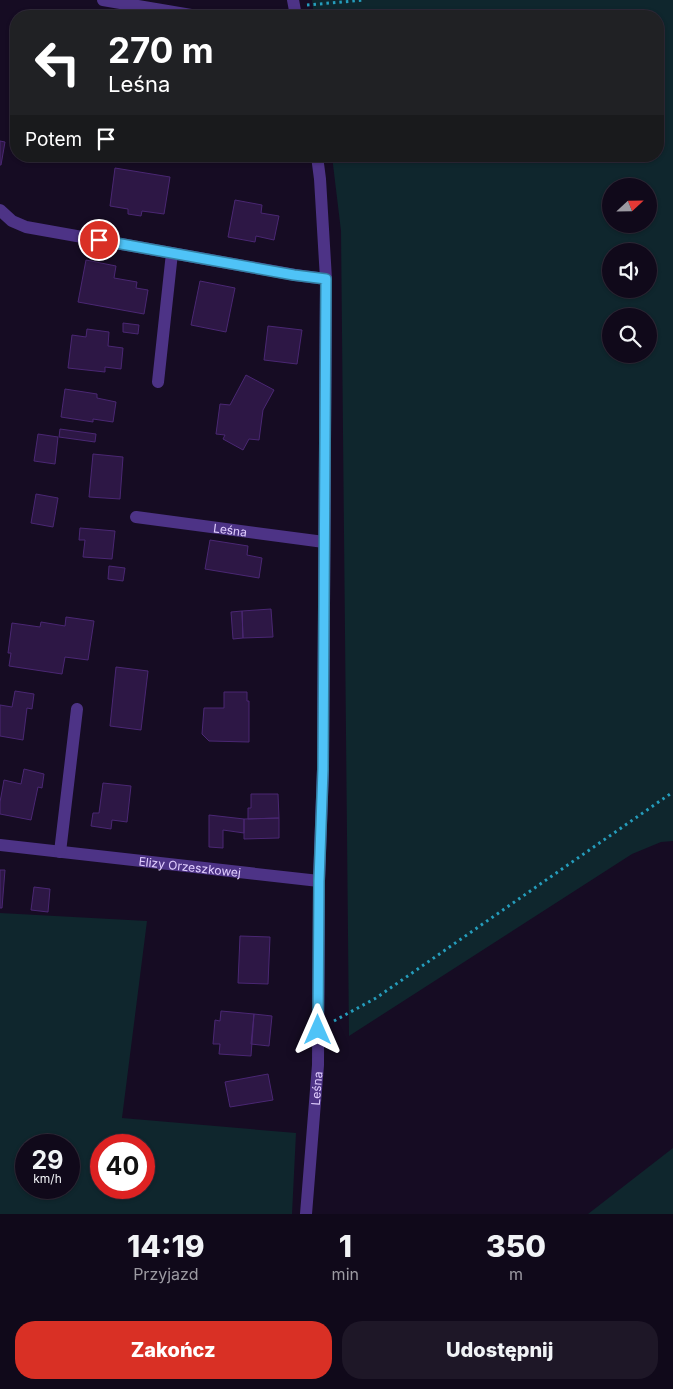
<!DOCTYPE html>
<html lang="pl">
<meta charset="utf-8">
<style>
:root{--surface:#10091a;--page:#1e1727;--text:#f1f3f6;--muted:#9c9aa2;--line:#302a39;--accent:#d93025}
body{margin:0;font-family:Inter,sans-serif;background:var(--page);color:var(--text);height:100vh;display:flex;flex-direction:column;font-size:19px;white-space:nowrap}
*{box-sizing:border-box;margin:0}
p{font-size:16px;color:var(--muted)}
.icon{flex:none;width:28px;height:28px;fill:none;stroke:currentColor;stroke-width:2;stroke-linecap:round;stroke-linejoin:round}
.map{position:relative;height:1214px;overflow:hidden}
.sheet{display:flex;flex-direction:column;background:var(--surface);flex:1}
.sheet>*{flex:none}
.guide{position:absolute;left:10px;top:10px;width:654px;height:152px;border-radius:20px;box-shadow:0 1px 4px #0004,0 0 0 1px var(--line);background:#202124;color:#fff;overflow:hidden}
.needle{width:32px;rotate:68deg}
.buttons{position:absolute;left:602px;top:178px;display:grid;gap:10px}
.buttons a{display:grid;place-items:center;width:55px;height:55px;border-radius:50%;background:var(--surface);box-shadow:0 1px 4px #0004,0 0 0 1px var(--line);font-size:25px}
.speed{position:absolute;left:15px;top:1134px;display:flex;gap:10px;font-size:25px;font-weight:700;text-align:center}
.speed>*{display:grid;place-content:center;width:65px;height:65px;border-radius:50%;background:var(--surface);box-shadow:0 1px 4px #0004,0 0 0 1px var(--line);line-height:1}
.speed small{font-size:12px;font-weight:400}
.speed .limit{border:8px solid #d22;background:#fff;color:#111}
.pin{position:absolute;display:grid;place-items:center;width:42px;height:42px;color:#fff;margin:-21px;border:2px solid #fff;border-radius:50%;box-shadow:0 1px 5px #0007}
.me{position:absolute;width:55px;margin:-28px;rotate:0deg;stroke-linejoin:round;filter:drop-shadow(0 0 4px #0008)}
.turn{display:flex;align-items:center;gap:18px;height:105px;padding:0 15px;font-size:22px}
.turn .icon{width:65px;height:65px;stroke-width:2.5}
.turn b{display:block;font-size:35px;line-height:42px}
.then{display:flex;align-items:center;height:48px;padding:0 15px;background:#0003;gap:10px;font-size:19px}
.eta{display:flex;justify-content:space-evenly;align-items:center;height:85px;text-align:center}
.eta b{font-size:30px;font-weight:800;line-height:35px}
.button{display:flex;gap:10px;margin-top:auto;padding:10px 15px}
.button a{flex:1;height:58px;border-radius:20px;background:var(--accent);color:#fff;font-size:20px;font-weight:800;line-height:58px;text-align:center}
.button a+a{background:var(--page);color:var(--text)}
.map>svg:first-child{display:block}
.green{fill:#0f262d;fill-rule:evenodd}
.building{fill:#2d1745;stroke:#4a2773}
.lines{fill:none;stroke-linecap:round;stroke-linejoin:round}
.path{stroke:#259dbc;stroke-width:3;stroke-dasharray:2.5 4;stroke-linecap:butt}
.minor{stroke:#4d3386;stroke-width:12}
.route-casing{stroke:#337fa1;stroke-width:12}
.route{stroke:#4fc3f7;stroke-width:9}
.labels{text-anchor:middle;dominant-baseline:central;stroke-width:5;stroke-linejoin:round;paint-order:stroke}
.street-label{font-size:12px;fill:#e1ceff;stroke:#160c23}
</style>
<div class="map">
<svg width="673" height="1214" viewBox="0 0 673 1214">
<rect width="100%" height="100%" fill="#160c23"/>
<path class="green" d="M312 0H673V841L661 842 632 854 349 1036 341 231 332 156H658V16H314ZM611 186H649V224H611ZM611 251H649V289H611ZM611 316H649V354H611Z
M0 913 147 921 122 1118 296 1133 292 1214H0ZM26 1145H69V1188H26ZM101 1145H144V1188H101Z
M673 1148V1214H588Z"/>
<path class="building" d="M0 141 5 142 1 165H0Z
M115 168 170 177 164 214 142 211 141 216 128 214V209L110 206Z
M235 200 262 205 261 213 279 216 274 240 256 236 255 242 228 237Z
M86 260 116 266 114 278 137 282 136 288 148 290 144 314 78 302Z
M200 281 235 288 226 332 191 325Z
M123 323 139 325 138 334 123 332Z
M268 326 302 330 297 364 264 360Z
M87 329 109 332 108 346 123 348 121 369 105 367V372L68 368 72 335 86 337Z
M246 375 274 390 263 410 259 440 249 439 243 450 223 439 225 435 216 434 220 404 230 405Z
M65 389 97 394V398L116 402 113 422 93 419V422L61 417Z
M60 429 96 434 95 442 59 437Z
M38 434 58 437 55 464 34 461Z
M93 454 123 457 120 499 89 497Z
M36 494 58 498 53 527 31 523Z
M80 528 115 531 112 559 83 557 85 540H79Z
M210 540 248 546 247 555 262 558 259 578 205 569Z
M109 566 125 568 123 581 108 579Z
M271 609 273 637 243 638 242 611Z
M242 611 243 638 233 639 231 612Z
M66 617 94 621 88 660 65 657 62 674 9 666 11 653H8L12 623 40 627 41 622 65 626Z
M116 667 148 671 141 730 110 726Z
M15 691 34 694 32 709 27 708 23 740 0 736V705L12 707Z
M224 692H247V701H249V742L209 741 202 734 204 708H224Z
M24 769 44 774 42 788 38 787 31 820 0 814V802L4 780 21 784Z
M103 783 131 786 127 822 112 820 111 829 91 826 93 813H99Z
M251 794H278L279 818 248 819V808H251Z
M209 815 244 819V833L223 830V848L209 847Z
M279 818V838L244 839V819Z
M0 870H5L2 908H0Z
M34 887 50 889 48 912 31 910Z
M240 936 270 937 268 984 238 983Z
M221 1011 254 1014 251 1056 219 1054 220 1044H213L215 1020 220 1021Z
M254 1014 272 1016 269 1046 251 1044Z
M268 1074 273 1100 230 1107 225 1082Z"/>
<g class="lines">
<path class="path" d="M307 5 365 0
M334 1021 376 998 673 792"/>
<g class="minor">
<path d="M103 0 197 16"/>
<path d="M293 0 296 16"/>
<path d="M0 210 12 221 26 227 295 275 326 279"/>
<path d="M158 382 172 253"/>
<path id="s1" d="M136 517 324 542"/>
<path id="s2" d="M0 845 319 881"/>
<path d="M60 852 77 709"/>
<path id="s3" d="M306 1214 318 1065 319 881 323 769 326 279 320 179 317 156"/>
</g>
</g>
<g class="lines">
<g class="route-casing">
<path id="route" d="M99 240 294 275 326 279 323 769 319 881 318 1030"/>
</g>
<use href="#route" class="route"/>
</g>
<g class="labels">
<g class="street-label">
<text stroke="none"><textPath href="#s1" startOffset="95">Leśna</textPath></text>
<text stroke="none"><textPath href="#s2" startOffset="191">Elizy Orzeszkowej</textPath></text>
<text stroke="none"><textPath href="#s3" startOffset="126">Leśna</textPath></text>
</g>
</g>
</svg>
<div class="buttons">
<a><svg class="needle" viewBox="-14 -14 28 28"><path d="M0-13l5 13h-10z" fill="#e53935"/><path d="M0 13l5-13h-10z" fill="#9c9aa2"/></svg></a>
<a><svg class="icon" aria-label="sound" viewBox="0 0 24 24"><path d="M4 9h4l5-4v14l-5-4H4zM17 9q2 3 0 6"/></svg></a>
<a><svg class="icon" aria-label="search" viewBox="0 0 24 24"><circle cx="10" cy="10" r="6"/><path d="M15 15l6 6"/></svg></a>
</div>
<div class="speed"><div>29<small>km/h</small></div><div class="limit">40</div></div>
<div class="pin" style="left:99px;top:240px;background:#d93025"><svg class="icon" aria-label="arrive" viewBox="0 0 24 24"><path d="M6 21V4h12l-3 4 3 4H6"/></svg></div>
<svg class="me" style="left:318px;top:1030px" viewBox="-20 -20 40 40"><path d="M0-17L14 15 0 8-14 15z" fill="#4fc3f7" stroke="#fff" stroke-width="4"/></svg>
<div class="guide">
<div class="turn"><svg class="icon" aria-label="left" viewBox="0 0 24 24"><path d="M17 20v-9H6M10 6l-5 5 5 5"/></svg><div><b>270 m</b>Leśna</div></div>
<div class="then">Potem<svg class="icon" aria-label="arrive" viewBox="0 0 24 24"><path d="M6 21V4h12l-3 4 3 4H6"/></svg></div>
</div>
</div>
<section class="sheet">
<div class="eta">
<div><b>14:19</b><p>Przyjazd</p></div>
<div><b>1</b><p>min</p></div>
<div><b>350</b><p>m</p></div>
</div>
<div class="button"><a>Zakończ</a><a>Udostępnij</a></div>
</section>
